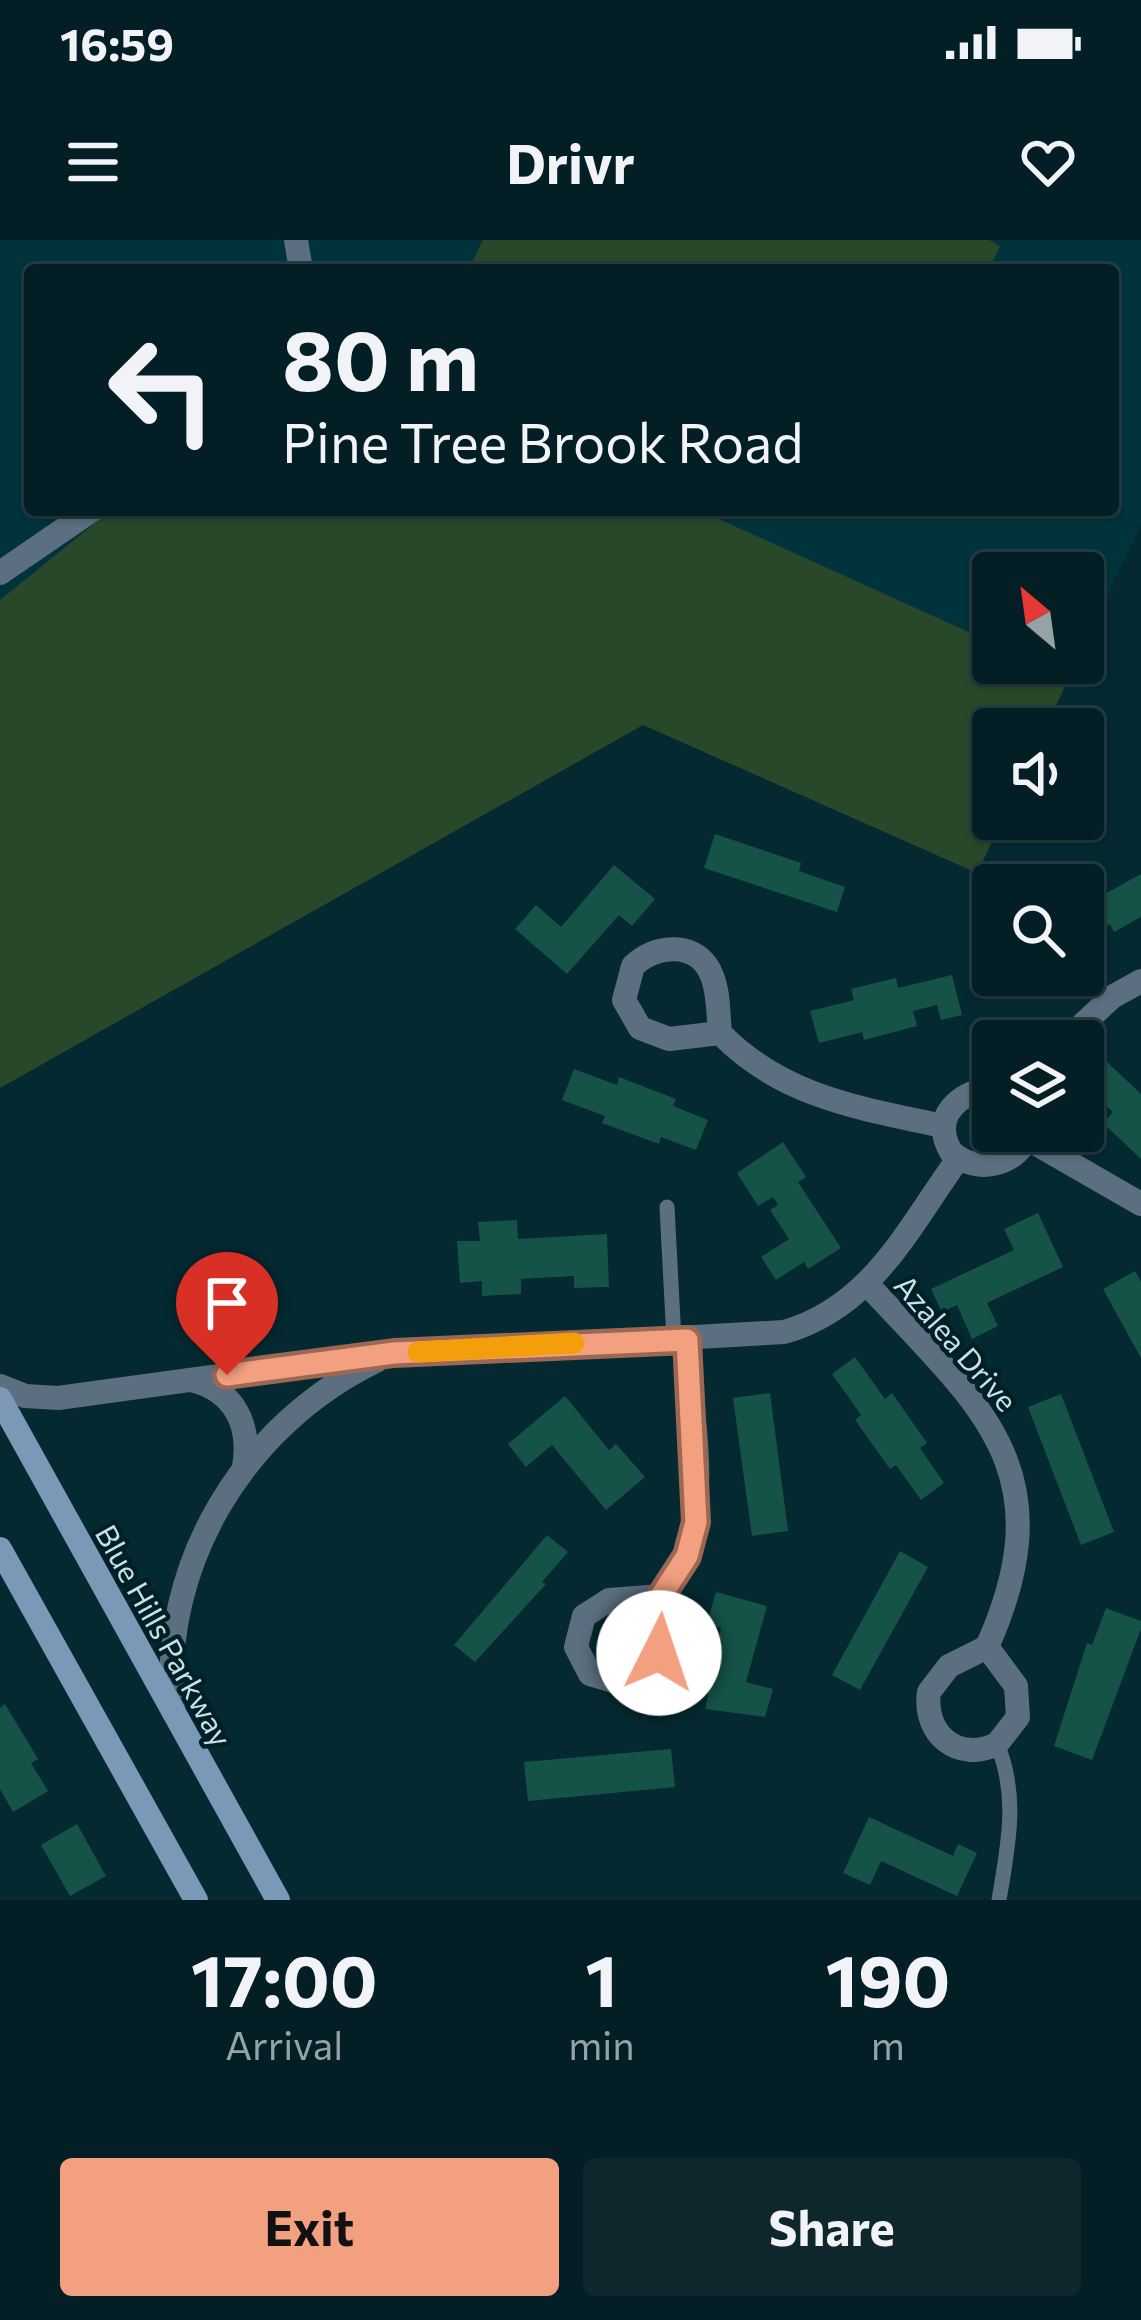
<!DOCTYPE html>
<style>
:root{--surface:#031f25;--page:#0d272d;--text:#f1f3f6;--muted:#97a2a7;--line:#243d42;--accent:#f2a080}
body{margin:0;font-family:Commissioner,sans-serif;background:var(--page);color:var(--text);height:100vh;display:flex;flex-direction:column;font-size:45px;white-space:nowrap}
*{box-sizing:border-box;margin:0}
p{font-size:39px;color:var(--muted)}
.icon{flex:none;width:66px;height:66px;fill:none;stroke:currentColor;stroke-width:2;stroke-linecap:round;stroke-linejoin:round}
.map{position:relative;height:1660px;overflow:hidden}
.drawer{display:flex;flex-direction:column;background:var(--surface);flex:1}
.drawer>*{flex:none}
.top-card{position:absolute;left:24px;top:24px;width:1095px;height:252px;border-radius:12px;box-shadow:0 3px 9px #0004,0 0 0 3px var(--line);background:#031f25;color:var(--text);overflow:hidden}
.needle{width:78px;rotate:331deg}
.fabs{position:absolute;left:972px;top:312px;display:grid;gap:24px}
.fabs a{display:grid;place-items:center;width:132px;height:132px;border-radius:12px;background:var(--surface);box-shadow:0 3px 9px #0004,0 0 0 3px var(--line);font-size:60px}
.pin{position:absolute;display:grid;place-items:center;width:102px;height:102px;color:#fff;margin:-123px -51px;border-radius:50% 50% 50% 0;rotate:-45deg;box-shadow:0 0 12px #0007}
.pin .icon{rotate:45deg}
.me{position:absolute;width:132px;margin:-66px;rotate:4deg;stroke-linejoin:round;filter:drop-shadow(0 0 9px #0008)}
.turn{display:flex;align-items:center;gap:42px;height:252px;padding:0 60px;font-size:54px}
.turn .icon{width:156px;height:156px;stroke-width:2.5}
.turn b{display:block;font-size:84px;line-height:102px}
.eta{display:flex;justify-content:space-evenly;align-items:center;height:204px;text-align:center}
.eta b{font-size:72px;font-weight:700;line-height:84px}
.action{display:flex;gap:24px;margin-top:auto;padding:24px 60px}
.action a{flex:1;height:138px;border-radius:12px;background:var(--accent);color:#111;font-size:48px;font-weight:700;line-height:138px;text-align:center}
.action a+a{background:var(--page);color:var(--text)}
.status{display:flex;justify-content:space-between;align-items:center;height:84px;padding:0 60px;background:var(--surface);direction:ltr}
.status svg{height:33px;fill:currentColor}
header{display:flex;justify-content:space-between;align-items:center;height:156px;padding:0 60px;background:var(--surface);font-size:54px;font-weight:700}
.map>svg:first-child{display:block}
.built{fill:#00333c}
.green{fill:#29482a}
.building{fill:#155349}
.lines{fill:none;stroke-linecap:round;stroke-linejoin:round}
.service{stroke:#5c6f81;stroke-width:15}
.minor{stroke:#5c6f81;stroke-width:24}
.secondary{stroke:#7b99b6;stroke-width:24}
.route-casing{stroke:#9d6853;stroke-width:30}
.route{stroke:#f2a080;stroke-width:21}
.slow{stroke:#f59e0b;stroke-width:21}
.labels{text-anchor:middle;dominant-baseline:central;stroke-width:9;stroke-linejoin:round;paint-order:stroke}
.street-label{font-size:30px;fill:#ccdfe4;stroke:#002027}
</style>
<div class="status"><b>16:59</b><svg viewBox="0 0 49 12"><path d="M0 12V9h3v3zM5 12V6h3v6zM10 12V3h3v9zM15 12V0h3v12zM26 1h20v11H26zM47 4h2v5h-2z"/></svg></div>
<header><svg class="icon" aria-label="menu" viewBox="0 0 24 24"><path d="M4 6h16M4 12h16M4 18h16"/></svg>Drivr<svg class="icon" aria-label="heart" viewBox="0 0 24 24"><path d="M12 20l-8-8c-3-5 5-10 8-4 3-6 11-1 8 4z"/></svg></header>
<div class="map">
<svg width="1141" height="1660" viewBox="0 0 1141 1660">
<rect width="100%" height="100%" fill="#042931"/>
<path class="built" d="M0 0H1141V285L1091 390 1083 391V333H993V403L987 404 699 270H1113V30H30V270H111L0 360Z"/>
<path class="green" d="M483 0H989L1000 6 989 30H468Z
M111 270H699L993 403V423H1076L1045 489H993V579H1003L977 633 643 485 0 848V360Z"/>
<path class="building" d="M715 594 801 623 799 631 845 647 837 672 704 628Z
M614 625 655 659 632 686 619 675 567 734 515 689 536 665 561 687Z
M1141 634V677L1114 692 1110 684 1083 699V666Z
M952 735 962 775 941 780 937 765 913 771 917 786 864 800 862 792 819 803 810 771 854 760 851 749 896 738 898 748Z
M1104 819 1141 854V919L1103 883 1113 872 1103 863 1094 873 1083 863V841Z
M574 829 617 845 619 837 676 859 673 866 708 880 696 910 661 897 659 904 602 883 605 876 562 860Z
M783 902 806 937 798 942 841 1008 808 1029 804 1022 776 1040 761 1017 789 999 770 970 778 965 773 957 758 966 737 933Z
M1038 973 1063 1027 987 1063 998 1086 972 1099 957 1065 942 1072 931 1049 1014 1010 1004 989Z
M517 980 518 999 607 994 609 1047 574 1048V1036L521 1039V1054L482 1056V1041L460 1043 457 1001H480L478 982Z
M1135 1031 1141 1042V1118L1103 1049Z
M855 1117 885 1159 892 1153 927 1203 920 1208 944 1243 921 1260 896 1225 890 1229 855 1180 861 1175 832 1134Z
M770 1153 788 1291 752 1296 733 1158Z
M1061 1154 1114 1292 1081 1305 1028 1167Z
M565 1156 609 1210 616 1204 645 1237 606 1270 552 1205 526 1227 508 1204Z
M547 1295 568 1312 542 1342 546 1344 475 1422 454 1405Z
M900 1311 928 1327 860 1450 832 1435Z
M716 1352 767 1366 746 1442 773 1449 765 1477 705 1469 721 1388 707 1384Z
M1106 1368 1141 1381V1389L1092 1520 1054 1506 1087 1403 1092 1405Z
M5 1464 38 1519 31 1523 48 1551 13 1572 0 1549V1468Z
M671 1509 675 1547 528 1561 524 1522Z
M869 1577 953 1616 958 1604 977 1613 957 1656 881 1621 870 1645 843 1633Z
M77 1584 106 1636 70 1656 41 1605Z"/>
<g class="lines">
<path class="service" d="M667 967 674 1100
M997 1504C1019 1556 1008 1606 999 1660"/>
<path class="minor" d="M296 0 301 30
M0 333 92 270
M720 793 669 799 640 788 624 760 633 726C656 703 699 701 712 736 719 753 718 775 720 793 782 857 860 868 943 886
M1065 801 1112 757 1141 741
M993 847C959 853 930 876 951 912 978 936 1019 925 1031 891
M1028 899 1141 964
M868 1045C981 1167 1066 1230 987 1407
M192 1140C235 1151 251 1185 244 1227
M0 1146 25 1156 58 1158 364 1116 784 1092C872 1067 908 988 958 919
M661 1356C660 1393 667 1432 623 1444L590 1434 576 1407 584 1376 609 1360Z
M661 1356C719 1283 691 1187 687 1100
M987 1407 1016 1446 1018 1477 997 1504C958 1523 923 1494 929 1452L949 1426Z
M173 1471C159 1325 244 1185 376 1121"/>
<path class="secondary" d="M0 1159 278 1660
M0 1309 196 1660"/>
</g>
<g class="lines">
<g class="route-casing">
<path id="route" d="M227 1135 394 1113 687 1100 696 1282 687 1316 661 1356 659 1413"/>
</g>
<use href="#route" class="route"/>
<path class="slow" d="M418 1112 574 1103"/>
</g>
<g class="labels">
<g class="street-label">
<text transform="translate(957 1102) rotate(49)">Azalea Drive</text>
<text transform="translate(165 1395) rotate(61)">Blue Hills Parkway</text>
</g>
</g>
</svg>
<div class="fabs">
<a><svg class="needle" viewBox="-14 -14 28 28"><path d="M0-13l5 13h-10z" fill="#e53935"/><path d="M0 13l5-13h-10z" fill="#97a2a7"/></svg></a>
<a><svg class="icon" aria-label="sound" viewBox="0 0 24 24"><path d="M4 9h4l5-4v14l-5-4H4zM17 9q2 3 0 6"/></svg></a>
<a><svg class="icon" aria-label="search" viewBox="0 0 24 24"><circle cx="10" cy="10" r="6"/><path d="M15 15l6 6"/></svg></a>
<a><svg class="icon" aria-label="layers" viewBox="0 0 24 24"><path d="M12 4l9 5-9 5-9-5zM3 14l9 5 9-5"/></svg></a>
</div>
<div class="pin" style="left:227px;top:1135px;background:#d93025"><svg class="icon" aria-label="arrive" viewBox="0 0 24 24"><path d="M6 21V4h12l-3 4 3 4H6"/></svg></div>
<svg class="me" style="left:659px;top:1413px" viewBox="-20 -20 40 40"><circle r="19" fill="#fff"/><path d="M0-13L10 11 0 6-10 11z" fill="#f2a080"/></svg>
<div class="top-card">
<div class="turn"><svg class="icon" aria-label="left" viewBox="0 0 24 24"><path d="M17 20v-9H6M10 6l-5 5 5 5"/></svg><div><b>80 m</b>Pine Tree Brook Road</div></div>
</div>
</div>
<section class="drawer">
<div class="eta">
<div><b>17:00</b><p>Arrival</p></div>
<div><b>1</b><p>min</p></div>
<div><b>190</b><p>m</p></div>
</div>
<div class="action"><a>Exit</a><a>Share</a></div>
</section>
